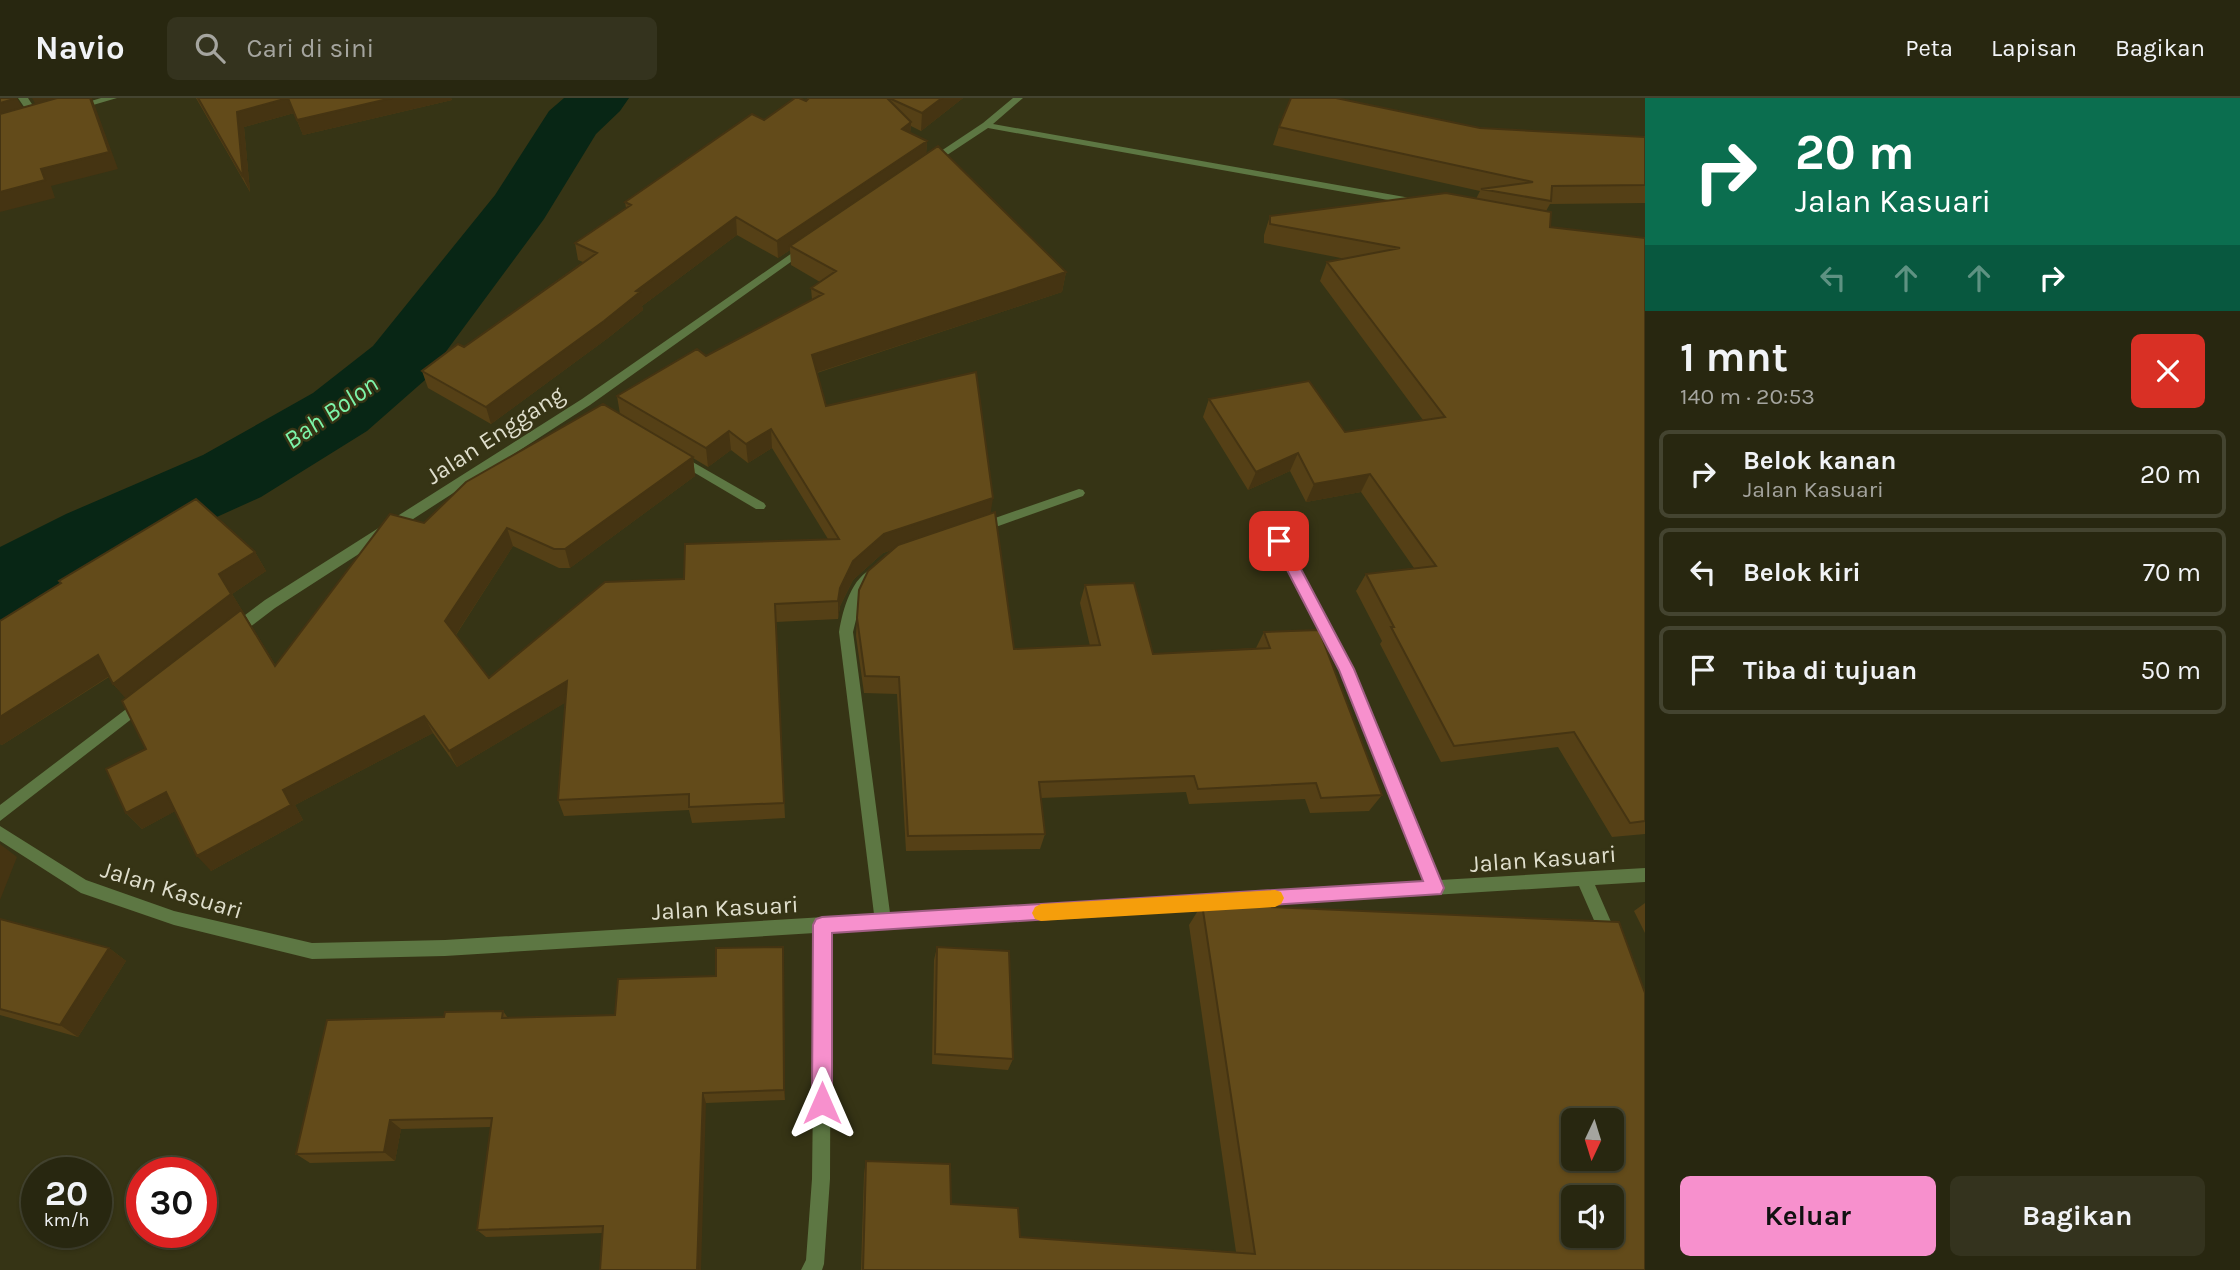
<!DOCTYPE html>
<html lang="id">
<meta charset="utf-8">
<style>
:root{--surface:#282710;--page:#34331e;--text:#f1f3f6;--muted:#a5a59f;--line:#444430;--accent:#f790cd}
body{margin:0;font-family:Karla,sans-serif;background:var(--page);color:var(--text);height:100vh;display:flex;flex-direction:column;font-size:26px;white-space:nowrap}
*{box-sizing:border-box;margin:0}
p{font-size:23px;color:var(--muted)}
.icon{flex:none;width:38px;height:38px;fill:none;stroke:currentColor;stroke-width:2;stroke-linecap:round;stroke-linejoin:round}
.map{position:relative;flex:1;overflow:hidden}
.panel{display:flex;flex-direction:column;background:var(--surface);width:595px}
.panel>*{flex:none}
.top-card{background:#0b6e4f;color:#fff;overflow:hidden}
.needle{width:46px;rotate:184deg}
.buttons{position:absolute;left:1561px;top:1010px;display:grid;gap:14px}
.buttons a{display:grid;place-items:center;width:63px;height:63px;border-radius:10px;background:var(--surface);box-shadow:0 2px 5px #0004,0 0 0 2px var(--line);font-size:35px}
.speed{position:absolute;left:21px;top:1059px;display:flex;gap:14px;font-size:35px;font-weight:700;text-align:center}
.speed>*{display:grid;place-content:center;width:91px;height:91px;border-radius:50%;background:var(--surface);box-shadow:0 2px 5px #0004,0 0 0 2px var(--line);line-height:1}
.speed small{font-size:18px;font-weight:400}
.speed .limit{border:10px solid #d22;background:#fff;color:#111}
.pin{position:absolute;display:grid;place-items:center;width:60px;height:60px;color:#fff;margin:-30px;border-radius:14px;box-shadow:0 4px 10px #0006}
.me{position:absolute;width:77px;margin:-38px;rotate:0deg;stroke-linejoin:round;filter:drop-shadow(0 0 5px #0008)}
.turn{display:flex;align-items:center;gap:24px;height:147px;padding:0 35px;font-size:32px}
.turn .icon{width:91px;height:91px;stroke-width:2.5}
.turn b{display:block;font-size:49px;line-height:60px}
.lanes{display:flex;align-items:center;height:66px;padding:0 35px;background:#0003;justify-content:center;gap:35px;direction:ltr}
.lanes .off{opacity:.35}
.round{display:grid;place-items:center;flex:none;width:74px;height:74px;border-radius:10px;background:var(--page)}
.headline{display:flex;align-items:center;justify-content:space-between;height:119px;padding:0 35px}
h1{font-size:42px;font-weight:700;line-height:52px}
.primary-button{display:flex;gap:14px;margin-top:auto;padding:14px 35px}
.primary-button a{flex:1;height:80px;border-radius:10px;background:var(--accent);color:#111;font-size:28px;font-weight:700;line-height:80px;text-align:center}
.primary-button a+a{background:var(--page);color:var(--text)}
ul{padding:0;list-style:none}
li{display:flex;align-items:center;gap:21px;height:88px;margin:0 14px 10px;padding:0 21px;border:4px solid var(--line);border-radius:10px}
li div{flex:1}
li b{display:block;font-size:26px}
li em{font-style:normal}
header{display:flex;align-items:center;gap:42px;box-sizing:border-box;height:98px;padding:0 35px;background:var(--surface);border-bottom:2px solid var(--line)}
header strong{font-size:33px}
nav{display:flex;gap:38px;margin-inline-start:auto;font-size:24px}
.search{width:490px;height:63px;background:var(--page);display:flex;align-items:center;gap:18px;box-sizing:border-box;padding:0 24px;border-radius:10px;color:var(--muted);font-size:26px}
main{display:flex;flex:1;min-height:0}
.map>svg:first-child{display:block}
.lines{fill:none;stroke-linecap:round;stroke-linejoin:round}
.river{fill:#082615;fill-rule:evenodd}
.service{fill:#5d7743;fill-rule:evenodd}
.minor{fill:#5d7743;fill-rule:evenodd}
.wall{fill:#554016;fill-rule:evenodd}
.shaded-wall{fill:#453412}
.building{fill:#634b1a;stroke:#453412;stroke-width:2;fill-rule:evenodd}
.route{fill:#f790cd;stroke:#a15e85;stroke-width:2}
.slow{fill:#f59e0b}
.labels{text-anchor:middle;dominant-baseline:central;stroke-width:5;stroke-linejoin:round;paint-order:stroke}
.street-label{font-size:24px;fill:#dfdecc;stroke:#363415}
.water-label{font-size:26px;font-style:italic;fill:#7df4a9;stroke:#363415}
</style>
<header>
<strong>Navio</strong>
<div class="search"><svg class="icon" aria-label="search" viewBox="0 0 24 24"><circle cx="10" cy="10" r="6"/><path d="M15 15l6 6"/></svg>Cari di sini</div>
<nav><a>Peta</a><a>Lapisan</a><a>Bagikan</a></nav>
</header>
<main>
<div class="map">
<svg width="1645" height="1172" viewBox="0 0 1645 1172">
<rect width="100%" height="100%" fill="#363415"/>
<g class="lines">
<path class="river" d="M564 0H629L620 13 596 36 544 121 425 282 367 333 261 399 126 460 31 512 0 522V449L66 416 203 357 313 295 373 248 495 97 549 13Z"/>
<path class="service" d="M677 355 764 405 766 408 764 411H756L673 362 671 359 673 356Z"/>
<path class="minor" d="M18 0H28L41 20 39 22H33Z
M101 0H117L76 12 71 9Z
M1013 0H1023L993 26 1416 101 1421 104 1416 107 988 30 932 67H926V63L983 25Z
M805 146 809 147V151L590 307 275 510 238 538H228L226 534 228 530 265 502 582 301Z
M1079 391 1083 392 1085 395 1083 398 979 435 973 430 975 427Z
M1279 438 1284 440 1353 571 1440 782 1645 770V784L1595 787 1618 840 1616 845 1610 848 1604 845 1579 788 831 834 830 1081 824 1166 822 1172H801L806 1162 812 1081 815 835 445 858 312 861 174 827 81 795 0 743V728L86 782 174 813 312 845 445 842 874 816 839 534C843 511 851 479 875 469L882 474 861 501 853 534 890 815 1424 783 1339 571 1273 443Z
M142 599 147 601 149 605 147 609 0 723V707Z"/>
</g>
<path class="wall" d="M196 0H451L452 2 303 37 294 15 244 29 250 94Z
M809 0H963L921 33 911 28 910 35 927 43 926 57 1066 174 1062 194 817 275 826 308 990 415 1014 551 1090 548 1080 505 1085 487 1153 556 1256 550 1264 534 1382 697 1369 713 1310 715 1305 701 1189 706 1186 694 1041 700 1045 736 1040 751 906 753 897 596 864 595 856 538 857 520 892 452 883 455 853 482 840 508 838 521 776 524 785 720 692 725 689 712 564 718 558 702 566 604 457 669 433 635 295 707 303 722 211 773 175 713 142 731 126 715 146 651 126 600 113 586 109 579 2 647 0 646V523L255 454 266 473 232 496 276 568 424 425 620 316 617 298 706 258 812 202 811 190 820 184 791 167 790 152 778 160 737 137 642 208 643 212 608 240 491 326 428 290 422 273 464 249 583 164 578 162 575 145 626 110 625 104 764 22ZM772 350 828 441 684 481 489 580 456 537 513 448 559 470H570L695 378 693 360 708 369 731 352 748 365Z
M1279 29 1480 30 1645 39V105L1550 106 1546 113 1550 129 1645 140V736L1612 739 1558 649 1441 664 1380 546 1382 543 1356 493 1366 476 1414 470 1361 394 1306 404 1290 373 1248 392 1203 319 1209 301 1345 334 1423 322 1320 183 1327 164 1346 161 1264 145V137L1270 118 1476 101 1480 93 1273 47Z
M1645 805V835L1634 813Z
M1202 806 1645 1172H861L864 1076 866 1063 951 1106 1020 1139 1236 1154 1189 827Z
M0 821 109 850 126 863 78 939 0 917Z
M783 849 785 1002 706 1005 603 1135 486 1139 477 1132 491 1029 401 1031 395 1063 310 1065 296 1056 444 919 503 913 508 920 615 917 716 878Z
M937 849 1013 961 1008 972 932 966 934 862Z"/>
<path class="shaded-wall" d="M17 0 27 17 0 24V5Z
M32 0H92L118 71 51 88 55 100 0 114V94L41 71 40 14Z
M288 0 294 15 244 29 250 94 243 79 237 14Z
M392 0H451L452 2 303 37 297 22Z
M942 0H963L921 33 922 15Z
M911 24 910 41 902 31Z
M927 43 926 60 790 148V152L778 160 777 143Z
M736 119 737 137 642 208 643 212 608 240 491 326 486 309 636 193Z
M1066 174 1062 194 812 276V257Z
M771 331 772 350 748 365 746 346Z
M729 333 731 352 708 369 706 350Z
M1298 355 1290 373 1248 392 1256 374Z
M693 359 695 378 570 470 565 451Z
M1370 376 1361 394 1306 404 1314 386Z
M993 400 990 419 883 455 853 482 840 508 838 521V503L840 490 853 463 884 436Z
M507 430 513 448 453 541 445 523Z
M255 454 266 473 232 496 287 586 129 604 113 586 219 476Z
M98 557 114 575 2 647 0 646V619Z
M567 583 573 600 457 669 449 653Z
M424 618 433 635 295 707 303 722 211 773 197 758 283 692Z
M166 694 181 710 142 731 126 715Z
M0 746 17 759 0 802Z
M783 849 784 861 785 1002 784 992Z
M109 850 126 863 78 939 60 927Z
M703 995 706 1005 701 1172H697Z
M390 1022 401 1031 395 1063 384 1054Z"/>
<path class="building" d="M0 0H17L0 5Z
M57 0H90L109 54 41 71 45 82 0 94V16Z
M198 0H392L297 22 288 0 237 14 243 79Z
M795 0H799L806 3 809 0H887L911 24 902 31 927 43 777 143 736 119 636 193 640 194 604 223 486 309 422 273 458 246 464 249 597 155 575 145 631 107 625 104 752 16 764 22Z
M889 0H942L922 15Z
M1291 0H1336L1480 30 1645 39V87L1552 88 1551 103 1481 91 1533 84 1279 29Z
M938 48 1066 174 812 257 826 308 976 274 993 400 884 436 853 463 840 490 838 503 775 506 784 705 689 709V696L558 702 567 583 449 653 424 618 283 692 291 707 197 758 166 694 126 715 106 671 146 651 122 603 241 512 275 568 390 416 424 425 466 384 603 306 693 359 565 451H554L507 430 445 523 489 580 605 484 684 481 685 446 839 441 771 331 746 346 729 333 706 350 617 298 697 251 706 258 823 196 811 190 836 173 790 148Z
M1446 95 1551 114 1550 129 1645 140V723L1630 725 1574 634 1454 648 1391 529H1394L1366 476 1436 468 1370 376 1314 386 1298 355 1256 374 1209 301 1309 283 1345 334 1445 319 1327 164 1400 150 1270 126V118Z
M196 401 255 454 219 476 231 496 113 586 98 557 0 619V523L61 485 59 483Z
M995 414 1014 551 1100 547 1085 487 1134 485 1153 556 1270 550 1264 534 1319 532 1382 697 1321 700 1316 685 1198 691 1194 678 1039 684 1045 736 908 738 899 579 865 578 857 520 859 492 868 473 898 447Z
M1202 806 1619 824 1645 895V1172H863L866 1063 950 1066 951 1106 1018 1110 1020 1139 1255 1156ZM1573 1022H1612V1060H1573ZM1573 1099H1612V1138H1573Z
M0 821 109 850 60 927 0 911Z
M783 849 784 992 703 995 697 1172H600L603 1128 477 1132 492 1020 390 1022 384 1054 296 1056 327 922 444 919 445 914 503 913 502 920 615 917 618 881 716 878V850Z
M937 849 1009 853 1013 961 935 956Z"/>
<path class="route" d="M1279 437 1284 439 1354 571 1444 790 1441 796 832 835V1005L829 1012 822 1015 815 1012 812 1005 813 827 816 821 822 819 1423 783 1339 572 1272 443Z"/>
<path class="slow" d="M1275 792 1281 794 1284 800 1281 806 1275 809 1041 823 1035 821 1032 815 1035 809 1041 806Z"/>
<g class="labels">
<g class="street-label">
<text transform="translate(495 337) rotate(-33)">Jalan Enggang</text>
<text transform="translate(1543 761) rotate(-4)">Jalan Kasuari</text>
<text transform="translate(172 792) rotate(17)">Jalan Kasuari</text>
<text transform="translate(725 810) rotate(-3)">Jalan Kasuari</text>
</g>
<g class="water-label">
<text transform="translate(331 314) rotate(-35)">Bah Bolon</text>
</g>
</g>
</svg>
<div class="buttons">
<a><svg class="needle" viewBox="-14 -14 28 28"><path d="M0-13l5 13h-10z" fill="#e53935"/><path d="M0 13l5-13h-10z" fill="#a5a59f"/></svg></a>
<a><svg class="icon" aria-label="sound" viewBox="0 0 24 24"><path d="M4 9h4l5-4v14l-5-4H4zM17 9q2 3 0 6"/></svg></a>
</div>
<div class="speed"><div>20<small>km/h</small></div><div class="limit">30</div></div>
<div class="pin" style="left:1279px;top:443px;background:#d93025"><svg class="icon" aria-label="arrive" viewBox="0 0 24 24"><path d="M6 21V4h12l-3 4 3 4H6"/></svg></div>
<svg class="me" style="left:822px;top:1005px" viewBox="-20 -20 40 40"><path d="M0-17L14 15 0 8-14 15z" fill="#f790cd" stroke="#fff" stroke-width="4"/></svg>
</div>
<section class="panel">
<div class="top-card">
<div class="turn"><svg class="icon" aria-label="right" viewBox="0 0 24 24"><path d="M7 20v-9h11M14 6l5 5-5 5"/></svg><div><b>20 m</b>Jalan Kasuari</div></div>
<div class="lanes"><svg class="icon off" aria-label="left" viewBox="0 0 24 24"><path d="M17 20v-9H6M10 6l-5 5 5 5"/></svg><svg class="icon off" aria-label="ahead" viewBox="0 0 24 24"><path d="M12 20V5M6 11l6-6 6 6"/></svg><svg class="icon off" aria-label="ahead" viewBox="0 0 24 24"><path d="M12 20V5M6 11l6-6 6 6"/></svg><svg class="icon" aria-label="right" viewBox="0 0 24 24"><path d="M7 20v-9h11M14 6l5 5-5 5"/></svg></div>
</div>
<div class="headline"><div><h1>1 mnt</h1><p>140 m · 20:53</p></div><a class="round" style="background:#d93025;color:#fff"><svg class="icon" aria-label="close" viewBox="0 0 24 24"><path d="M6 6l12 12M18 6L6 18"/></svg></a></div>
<ul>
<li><svg class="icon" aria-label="right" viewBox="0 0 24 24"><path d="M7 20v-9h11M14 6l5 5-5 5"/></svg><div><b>Belok kanan</b><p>Jalan Kasuari</p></div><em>20 m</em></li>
<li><svg class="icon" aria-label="left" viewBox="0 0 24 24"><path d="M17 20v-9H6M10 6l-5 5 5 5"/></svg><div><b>Belok kiri</b></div><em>70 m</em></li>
<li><svg class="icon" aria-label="arrive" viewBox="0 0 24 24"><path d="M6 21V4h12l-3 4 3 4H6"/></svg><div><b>Tiba di tujuan</b></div><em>50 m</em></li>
</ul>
<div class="primary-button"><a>Keluar</a><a>Bagikan</a></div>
</section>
</main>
